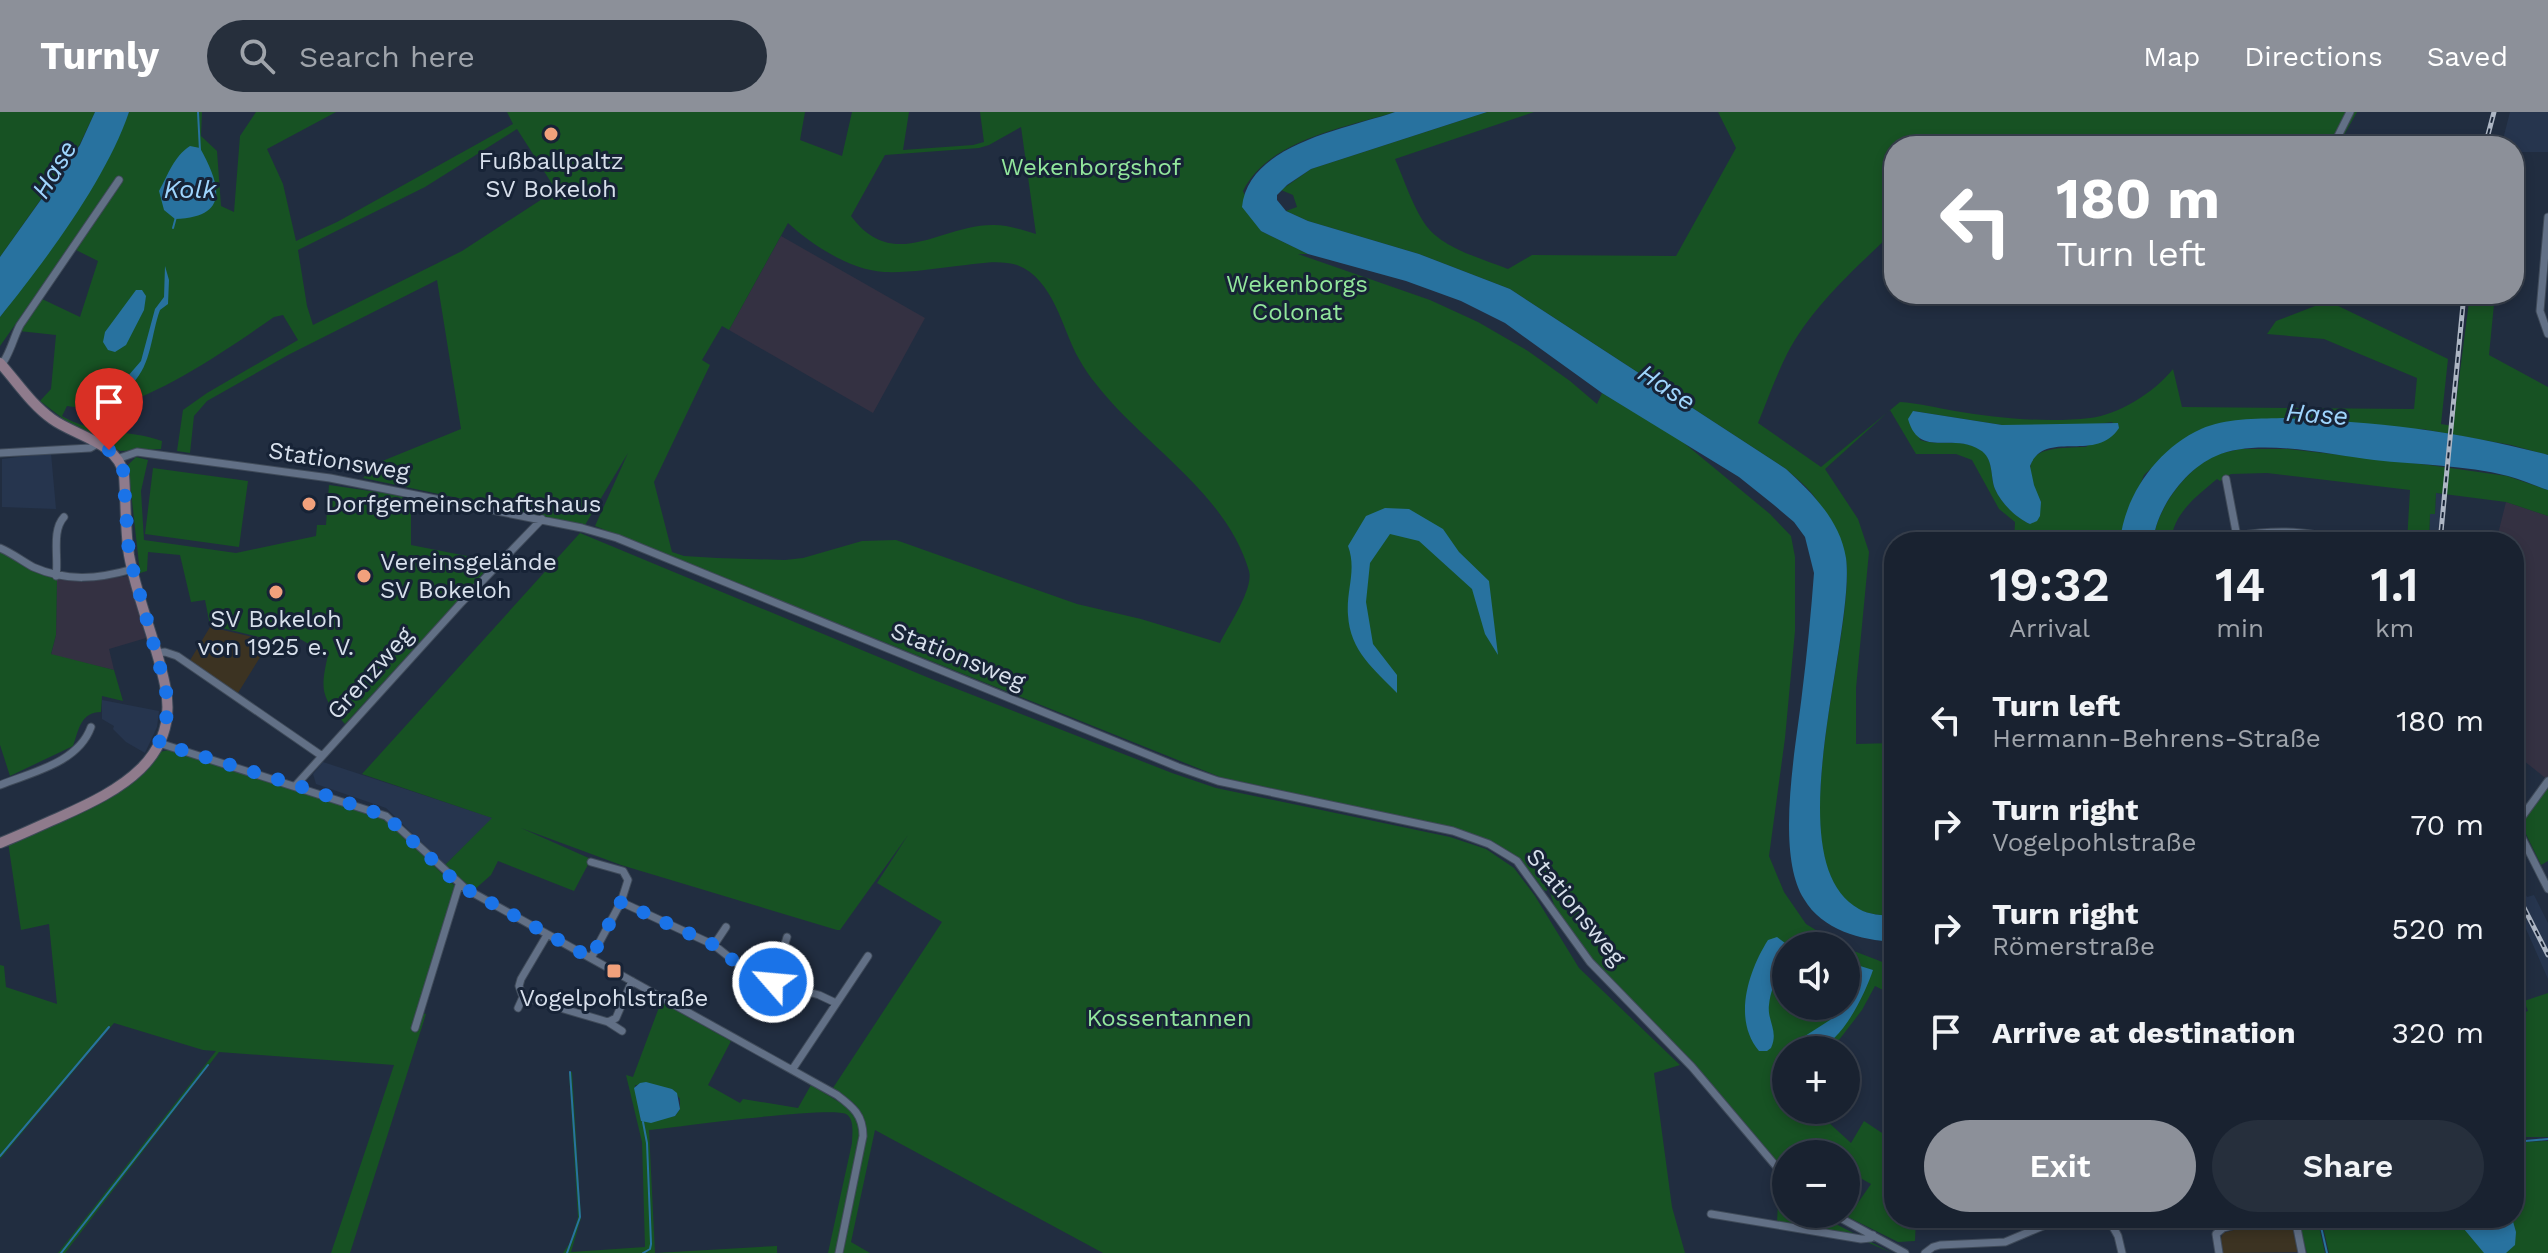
<!DOCTYPE html>
<meta charset="utf-8">
<style>
:root{--surface:#192230;--page:#262f3c;--text:#f1f3f6;--muted:#9fa4ab;--line:#373f4c;--accent:#8c9099}
body{margin:0;font-family:"Work Sans",sans-serif;background:var(--page);color:var(--text);height:100vh;display:flex;flex-direction:column;font-size:30px;white-space:nowrap}
*{box-sizing:border-box;margin:0}
p{font-size:26px;color:var(--muted)}
.icon{flex:none;width:44px;height:44px;fill:none;stroke:currentColor;stroke-width:2;stroke-linecap:round;stroke-linejoin:round}
.map{position:relative;flex:1;overflow:hidden}
.drawer{position:absolute;left:1884px;top:420px;width:640px;height:696px;display:flex;flex-direction:column;background:var(--surface);border-radius:32px;box-shadow:0 4px 12px #0003,0 0 0 2px var(--line)}
.drawer>*{flex:none}
.hud{position:absolute;left:1884px;top:24px;width:640px;height:168px;border-radius:32px;box-shadow:0 4px 12px #0003,0 0 0 2px var(--line);background:#8c9099;color:#fff;overflow:hidden}
.tools{position:absolute;left:1772px;top:820px;display:grid;gap:16px}
.tools a{display:grid;place-items:center;width:88px;height:88px;border-radius:50%;background:var(--surface);box-shadow:0 4px 12px #0003,0 0 0 2px var(--line);font-size:40px}
.pin{position:absolute;display:grid;place-items:center;width:68px;height:68px;color:#fff;margin:-82px -34px;border-radius:50% 50% 50% 0;rotate:-45deg;box-shadow:0 0 8px #0007}
.pin .icon{rotate:45deg}
.me{position:absolute;width:88px;margin:-44px;rotate:297deg;stroke-linejoin:round;filter:drop-shadow(0 0 6px #0008)}
.turn{display:flex;align-items:center;gap:28px;height:168px;padding:0 40px;font-size:36px}
.turn .icon{width:104px;height:104px;stroke-width:2.5}
.turn b{display:block;font-size:56px;line-height:68px}
.eta{display:flex;justify-content:space-evenly;align-items:center;height:136px;text-align:center}
.eta b{font-size:48px;font-weight:600;line-height:56px}
.cta{display:flex;gap:16px;margin-top:auto;padding:16px 40px}
.cta a{flex:1;height:92px;border-radius:48px;background:var(--accent);color:#fff;font-size:32px;font-weight:600;line-height:92px;text-align:center}
.cta a+a{background:var(--page);color:var(--text)}
ul{padding:0;list-style:none}
li{display:flex;align-items:center;gap:24px;height:104px;padding:0 40px}
li div{flex:1}
li b{display:block;font-size:30px}
li em{font-style:normal}
header{display:flex;align-items:center;gap:48px;box-sizing:border-box;height:112px;padding:0 40px;background:var(--accent);color:#fff}
header strong{font-size:38px}
nav{display:flex;gap:44px;margin-inline-start:auto;font-size:28px}
.search{width:560px;height:72px;background:var(--page);display:flex;align-items:center;gap:20px;box-sizing:border-box;padding:0 28px;border-radius:44px;color:var(--muted);font-size:30px}
.map>svg:first-child{display:block}
.built{fill:#26354e}
.industrial{fill:#343142}
.education{fill:#3c3322}
.green{fill:#175223;fill-rule:evenodd}
.water{fill:#28729f}
.lines{fill:none;stroke-linecap:round;stroke-linejoin:round}
.stream{stroke:#28729f;stroke-width:2}
.street-casing{stroke:#3f4a59;stroke-width:9}
.secondary-casing{stroke:#3f4a59;stroke-width:12}
.street{stroke:#627086;stroke-width:7}
.secondary{stroke:#8f7b8c;stroke-width:10}
.rail-casing{stroke:#adb6c4;stroke-width:5}
.rail{stroke:#172336;stroke-width:2;stroke-dasharray:6;stroke-linecap:butt}
.route{stroke:#1a73e8;stroke-width:14;stroke-dasharray:0 25.2}
.poi-dot{fill:#f1a17c;stroke:#172336;stroke-width:3}
.labels{text-anchor:middle;dominant-baseline:central;stroke-width:6;stroke-linejoin:round;paint-order:stroke}
.poi-label{font-size:24px;fill:#d7dfeb;stroke:#172336}
.park-label{font-size:24px;fill:#92e69c;stroke:#172336}
.street-label{font-size:24px;fill:#d7dfeb;stroke:#172336}
.water-label{font-size:26px;font-style:italic;fill:#9fd5fd;stroke:#172336}
</style>
<header>
<strong>Turnly</strong>
<div class="search"><svg class="icon" aria-label="search" viewBox="0 0 24 24"><circle cx="10" cy="10" r="6"/><path d="M15 15l6 6"/></svg>Search here</div>
<nav><a>Map</a><a>Directions</a><a>Saved</a></nav>
</header>
<div class="map">
<svg width="2548" height="1141" viewBox="0 0 2548 1141">
<rect width="100%" height="100%" fill="#212d40"/>
<path class="built" d="M2510 0H2548V40H2514V34H2505L2502 31Z
M51 341 56 397 2 395V347Z
M2436 381 2446 382 2443 430H2429L2430 401H2435Z
M102 588 159 599 157 615 145 641 126 630 113 617 114 614 102 607Z
M323 650 493 706 445 753 386 696 316 672 313 662Z
M2514 760 2527 785 2534 783 2548 811V867L2526 817 2521 819 2514 805Z"/>
<path class="industrial" d="M781 124 925 206 873 301 729 218Z
M2506 390 2548 404V668L2514 641V430H2496Z
M128 464 146 526 109 537 114 558 51 543 56 523 57 467 83 470Z"/>
<path class="education" d="M210 515 270 529 238 581 189 550Z
M2279 1106H2290L2298 1140 2223 1141 2220 1129 2223 1121Z"/>
<path class="green" d="M0 0H95L80 32 0 145Z
M129 0H202L201 24 217 39 221 94 234 100 240 24 256 0H336L267 37 283 72 296 129 337 110 513 12 507 0H805L800 28 842 44 852 0H909L903 38 973 33 984 30 980 0H1395C1345 16 1269 27 1243 79L1261 119 1308 142H1298L1430 188 1478 210 1528 239 1570 269 1597 292 1602 281 1678 326 1770 402 1791 424 1795 445V519L1785 626 1769 744 1784 780 1806 812 1842 834H1786V894H1846V836L1885 851 1894 850V876L1883 878 1875 874 1862 898 1832 937 1786 938V954L1777 957 1786 967V998H1815L1851 1031 1864 1009 1894 1029V1106H1916L1915 1129 1898 1130 1848 1105 1871 1072 1846 1058V1042H1825L1811 1030 1802 1042H1786V1060L1694 951 1594 850 1557 801 1549 778 1546 739 1547 779 1543 778C1518 739 1497 730 1454 716L1220 665 595 414 628 341 585 413 363 366 375 352 461 317 437 168 288 243 207 289 194 304 190 341 177 339 183 298 207 281 298 228 283 203 274 205C229 236 163 282 111 295 96 298 82 296 67 294L62 304C93 323 129 317 162 329L161 337 120 339 70 312 40 289 51 277 56 223 19 219 40 186 80 205 98 149 70 135 0 234V205L60 125 98 63ZM1021 15 1036 122C1023 118 1008 113 994 113 941 112 894 162 851 104L885 43 979 36 989 33ZM517 17 556 78 462 139 313 213 307 194 298 138 425 75ZM788 111C812 133 850 158 884 160 908 161 933 157 957 154 975 152 999 147 1017 153 1054 167 1062 217 1079 247 1084 256 1090 265 1096 272 1144 334 1226 380 1249 459 1254 477 1228 514 1220 531L1141 507 1077 492 896 428 862 429 803 446 785 448 717 446 684 444 672 440 654 370 710 253 702 248 722 214 729 218Z
M1487 0H1534L1395 47C1404 67 1411 90 1423 109 1439 136 1481 146 1508 157L1532 143 1676 144 1736 36 1718 0H2357L2338 34H2274L2269 32 2265 34H1894V119C1856 156 1812 194 1787 242 1776 264 1767 289 1758 311L1821 355 1900 290C1918 291 1937 296 1955 299 1997 306 2046 311 2090 306 2118 303 2155 280 2173 257L2182 295 2414 297 2417 266 2324 227 2267 222 2276 209 2328 189 2448 247 2441 312 2453 314 2470 182H2495L2489 243 2548 275V343L2511 333 2422 317H2201L2181 329 2144 363 2121 421 2120 430H2014L2015 410 1999 397 1972 348 1956 342H1916L1890 298 1825 357 1858 407 1869 440 1856 576V632L1894 631V804C1882 803 1869 803 1858 797 1774 749 1856 525 1846 448 1844 434 1824 399 1816 387 1809 376 1796 366 1786 357L1510 177 1419 142 1308 109 1286 99 1297 95 1293 83 1281 78 1311 57ZM1913 299 2002 313H2089L2113 310 2086 335C2043 336 2013 337 2041 390L2030 412C2017 406 2001 391 1995 377 1990 364 1994 346 1981 338 1961 325 1940 335 1920 328Z
M2241 337H2288L2429 353 2507 364 2548 378V404L2506 390 2436 381 2435 402H2430L2429 430H2407L2410 378 2267 361 2231 362 2220 369 2217 367C2197 384 2173 401 2171 430H2153C2156 397 2186 357 2216 343 2224 340 2233 339 2241 337Z
M136 345 148 348 141 379 144 428 236 441 316 424 317 413H326L329 373 411 385V433L482 447 490 454 345 612C321 585 320 578 328 543L293 523 288 532 210 513 205 488 191 490 180 443 148 440 147 459 140 461 128 353Z
M153 356 248 369 239 435 145 422Z
M580 421 929 566 1172 661 1216 676 1450 725 1486 737 1514 756 1535 784 1579 856 1680 953 1654 961 1672 1095 1685 1141H1103L875 1018 851 1130 870 1141H840C847 1111 872 1027 861 1001 856 990 842 983 833 976L942 810 877 771 908 723 840 818H837L621 753 521 716 591 747 574 779 498 749 491 763 474 778 445 753 492 706 362 662Z
M0 438 57 467 56 523 51 542 114 558 123 589 102 584 101 600C81 600 79 617 73 634L10 664 0 633Z
M169 638 375 703 389 711 454 773 456 782 420 900 426 902 350 1141H331L394 953 219 940 65 1141H58L216 939 203 938 114 911 0 1047V853L4 854 6 875 57 892 49 812 21 818 8 730 86 697 159 640Z
M2548 674V749L2541 753 2522 714 2523 708Z
M2548 881V1025H2522L2514 989V904L2528 899 2524 889Z
M661 890 731 929 708 973 740 991 743 987 798 996 811 973 849 996 862 1013 837 1141H828L852 1031C852 1023 855 1007 846 1002 830 994 677 1015 649 1018L655 1141 777 1134V1141H563L571 1129 578 1105 569 960H572L581 1106 571 1140 645 1135 642 1030 626 963 633 965ZM635 973 672 977 680 987V997L675 1004 641 1009Z
M2514 1013 2519 1030 2548 1029V1141H2329L2321 1106H2514Z
M1779 1068 1786 1074V1102H1823L1832 1110 1892 1141 1860 1127 1777 1111Z
M2297 1106H2317L2325 1141H2307Z"/>
<path class="water" d="M95 0H129C106 68 45 149 0 205V145L80 33Z
M1395 0H1487L1311 57 1287 73 1277 83V88L1286 99 1308 109 1419 142 1510 177 1786 357C1812 381 1840 408 1846 446 1856 523 1774 750 1859 797 1869 803 1882 803 1894 804V830C1861 828 1822 818 1804 787 1775 741 1796 635 1802 582 1807 542 1811 501 1814 461L1805 425 1794 410 1774 393 1739 365 1602 281 1505 211 1461 189 1406 169 1308 142 1261 119 1242 95C1248 32 1346 17 1395 0Z
M190 34 200 36C220 72 231 105 175 107L164 98 159 79C168 63 174 44 190 34Z
M165 154 169 168 168 192 160 198C151 222 152 252 132 272L110 274 113 269 128 264 141 249 155 197 164 185Z
M136 178H142L146 184 144 198 126 233 115 240 108 238 103 230 105 220Z
M1913 299 2002 313 2118 311 2119 316C2096 352 2045 316 2030 354L2034 373 2041 390 2040 404 2037 409 2030 412C2016 406 2001 391 1995 377 1990 364 1994 346 1980 338 1952 320 1919 347 1908 307Z
M2282 306C2372 309 2461 319 2548 343V378C2535 374 2521 367 2508 364 2465 353 2418 353 2374 348 2330 343 2257 325 2216 344 2185 357 2156 397 2153 430H2120C2124 384 2158 336 2201 317 2226 306 2255 307 2282 306Z
M1385 396 1409 397 1443 417 1459 440 1489 469 1498 543 1485 522 1472 477 1419 429 1390 422 1370 451 1366 490 1373 532 1397 563V581C1374 557 1350 539 1348 503 1346 478 1357 458 1348 434L1366 404Z
M1777 825 1785 831C1787 848 1771 871 1769 893 1767 909 1779 919 1771 936L1767 939H1759C1732 907 1749 858 1768 828Z
M1857 853 1873 858C1865 882 1842 931 1815 938 1809 939 1801 938 1796 938L1805 924 1830 908 1840 894H1846V883Z
M646 970 672 977 677 981 680 997 675 1004 651 1011 641 1009 634 976 640 971Z
M2439 1106H2512L2516 1120 2515 1133 2506 1141H2484L2464 1117Z"/>
<g class="lines">
<path class="stream" d="M198 0 200 39
M173 116 176 105
M643 1010 647 1031 651 1132 650 1137 643 1141
M2514 1030 2548 1027
M0 1044 109 915
M2319 1106 2327 1141
M61 1141 208 953
M567 1141 580 1105 570 960"/>
<g class="street-casing">
<path id="street" d="M2333 34 2350 0
M2548 105 2540 199 2548 222
M2254 182H2255
M1 253C9 245 14 224 20 213L119 68
M0 341 90 336 97 332
M117 347 137 340 330 366 582 416 617 426 1178 655 1218 669 1453 719 1489 732 1517 749 1590 850 1692 955 1786 1066
M2226 367 2238 430
M2237 424C2277 417 2310 419 2349 430
M0 436C12 441 22 449 33 455 67 470 98 467 133 457
M56 464C59 446 51 419 64 405
M157 541 165 540 177 544 322 644
M159 631 386 704 466 777 837 983C853 995 863 1003 863 1024L839 1141
M0 673C32 660 78 651 91 615
M296 673 461 491 542 407
M2514 710 2548 777
M2516 713 2548 669
M621 790 714 833 754 865 819 883 836 891
M547 823 521 867 519 874 523 885 608 910 616 906 632 869
M714 833 726 815
M591 846 621 790 628 768 623 759 591 750
M773 870 787 825
M518 896 523 885
M608 910 622 919
M415 916 459 773
M792 958 868 844
M1711 1102 1861 1127 1871 1126 1873 1123
M1833 1102 1905 1141
M2108 1106 2118 1124 2122 1141
M2295 1106 2302 1141
M1925 1141 1933 1135 1940 1133 2005 1130 2062 1106
M2219 1141 2216 1122 2223 1116 2263 1106"/>
</g>
<g class="secondary-casing">
<path id="secondary" d="M0 251C17 270 31 292 52 307 75 324 118 330 124 363 126 389 125 417 129 443 137 487 156 529 165 573 181 647 118 679 62 704 41 713 21 723 0 731"/>
</g>
<use href="#street" class="street"/>
<use href="#secondary" class="secondary"/>
<g class="rail-casing">
<path id="rail" d="M2485 34 2494 0
M2440 430 2464 182
M2514 776 2548 843"/>
</g>
<use href="#rail" class="rail"/>
</g>
<g class="lines">
<path class="route" d="M109 338 123 357 129 443 166 577 167 603 159 631 296 673 386 704 459 773 591 846 621 790 714 833 749 861 773 870"/>
</g>
<g class="poi-dot">
<circle cx="551" cy="22" r="8"/>
<circle cx="309" cy="392" r="8"/>
<circle cx="364" cy="464" r="8"/>
<circle cx="276" cy="480" r="8"/>
<rect x="606" y="851" width="16" height="16" rx="4"/>
</g>
<g class="labels">
<g class="poi-label">
<text x="551" y="49">Fußballpaltz<tspan x="551" dy="28">SV Bokeloh</tspan></text>
<text x="325" y="392" text-anchor="start">Dorfgemeinschaftshaus</text>
<text x="380" y="450" text-anchor="start">Vereinsgelände<tspan x="380" dy="28">SV Bokeloh</tspan></text>
<text x="276" y="507">SV Bokeloh<tspan x="276" dy="28">von 1925 e. V.</tspan></text>
<text x="614" y="886">Vogelpohlstraße</text>
</g>
<g class="park-label">
<text x="1091" y="55">Wekenborgshof</text>
<text x="1297" y="172">Wekenborgs<tspan x="1297" dy="28">Colonat</tspan></text>
<text x="1169" y="906">Kossentannen</text>
</g>
<g class="street-label">
<text transform="translate(339 349) rotate(9)">Stationsweg</text>
<text transform="translate(958 544) rotate(22)">Stationsweg</text>
<text transform="translate(370 561) rotate(-48)">Grenzweg</text>
<text transform="translate(1576 795) rotate(51)">Stationsweg</text>
</g>
<g class="water-label">
<text transform="translate(54 57) rotate(-59)">Hase</text>
<text x="190" y="77">Kolk</text>
<text transform="translate(1667 275) rotate(33)">Hase</text>
<text transform="translate(2317 302) rotate(4)">Hase</text>
</g>
</g>
</svg>
<div class="tools">
<a><svg class="icon" aria-label="sound" viewBox="0 0 24 24"><path d="M4 9h4l5-4v14l-5-4H4zM17 9q2 3 0 6"/></svg></a>
<a>+</a>
<a>−</a>
</div>
<div class="pin" style="left:109px;top:338px;background:#d93025"><svg class="icon" aria-label="arrive" viewBox="0 0 24 24"><path d="M6 21V4h12l-3 4 3 4H6"/></svg></div>
<svg class="me" style="left:773px;top:870px" viewBox="-20 -20 40 40"><circle r="17" fill="#1a73e8" stroke="#fff" stroke-width="3"/><path d="M0-11L8 9 0 5-8 9z" fill="#fff"/></svg>
<div class="hud">
<div class="turn"><svg class="icon" aria-label="left" viewBox="0 0 24 24"><path d="M17 20v-9H6M10 6l-5 5 5 5"/></svg><div><b>180 m</b>Turn left</div></div>
</div>
<section class="drawer">
<div class="eta">
<div><b>19:32</b><p>Arrival</p></div>
<div><b>14</b><p>min</p></div>
<div><b>1.1</b><p>km</p></div>
</div>
<ul>
<li><svg class="icon" aria-label="left" viewBox="0 0 24 24"><path d="M17 20v-9H6M10 6l-5 5 5 5"/></svg><div><b>Turn left</b><p>Hermann-Behrens-Straße</p></div><em>180 m</em></li>
<li><svg class="icon" aria-label="right" viewBox="0 0 24 24"><path d="M7 20v-9h11M14 6l5 5-5 5"/></svg><div><b>Turn right</b><p>Vogelpohlstraße</p></div><em>70 m</em></li>
<li><svg class="icon" aria-label="right" viewBox="0 0 24 24"><path d="M7 20v-9h11M14 6l5 5-5 5"/></svg><div><b>Turn right</b><p>Römerstraße</p></div><em>520 m</em></li>
<li><svg class="icon" aria-label="arrive" viewBox="0 0 24 24"><path d="M6 21V4h12l-3 4 3 4H6"/></svg><div><b>Arrive at destination</b></div><em>320 m</em></li>
</ul>
<div class="cta"><a>Exit</a><a>Share</a></div>
</section>
</div>
